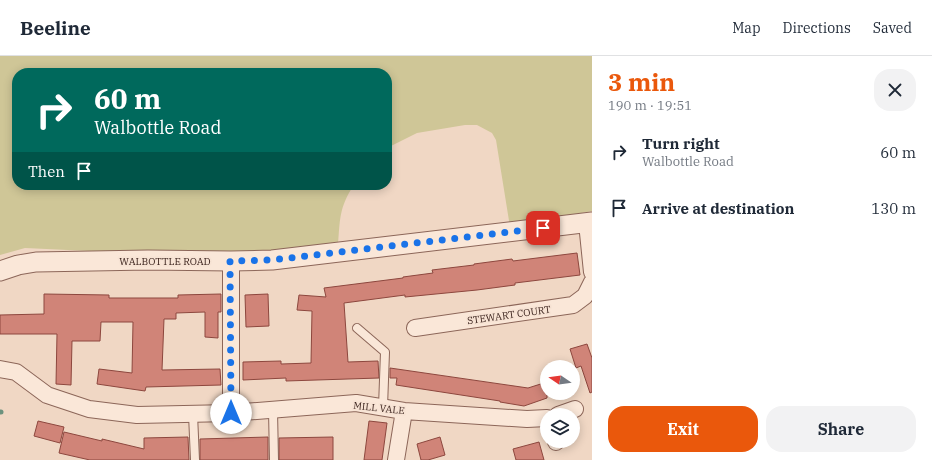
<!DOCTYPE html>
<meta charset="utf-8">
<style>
:root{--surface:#fff;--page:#f2f2f3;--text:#1f2937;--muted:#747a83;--line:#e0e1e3;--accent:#ea580c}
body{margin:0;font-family:"IBM Plex Serif",serif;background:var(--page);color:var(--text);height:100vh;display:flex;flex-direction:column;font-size:15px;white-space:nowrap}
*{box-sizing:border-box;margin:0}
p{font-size:13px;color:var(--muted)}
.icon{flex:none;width:22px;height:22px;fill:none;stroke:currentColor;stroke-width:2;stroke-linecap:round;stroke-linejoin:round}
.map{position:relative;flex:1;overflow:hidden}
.sheet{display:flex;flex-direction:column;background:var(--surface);width:340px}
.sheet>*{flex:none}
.banner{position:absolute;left:12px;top:12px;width:380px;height:122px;border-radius:16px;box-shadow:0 2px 10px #0003;background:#00695c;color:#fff;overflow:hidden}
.needle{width:26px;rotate:283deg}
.fabs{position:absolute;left:540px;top:304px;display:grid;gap:8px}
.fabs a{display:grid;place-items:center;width:40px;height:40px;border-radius:50%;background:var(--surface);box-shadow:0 2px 10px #0003;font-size:20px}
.pin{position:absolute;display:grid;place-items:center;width:34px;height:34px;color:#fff;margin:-17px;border-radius:8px;box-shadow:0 2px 6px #0006}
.me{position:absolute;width:44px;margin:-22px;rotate:0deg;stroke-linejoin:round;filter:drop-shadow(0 0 3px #0008)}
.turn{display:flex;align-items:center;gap:14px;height:84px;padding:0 16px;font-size:18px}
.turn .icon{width:52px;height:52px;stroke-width:2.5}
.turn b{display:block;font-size:28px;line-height:34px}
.then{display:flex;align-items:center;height:38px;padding:0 16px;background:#0003;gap:8px;font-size:15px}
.round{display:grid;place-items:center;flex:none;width:42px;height:42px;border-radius:16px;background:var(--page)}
.headline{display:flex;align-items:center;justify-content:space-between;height:68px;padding:0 16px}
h1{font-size:24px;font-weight:700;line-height:30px;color:var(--accent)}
.action{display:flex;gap:8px;margin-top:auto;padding:8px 16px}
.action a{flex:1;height:46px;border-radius:16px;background:var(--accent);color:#fff;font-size:16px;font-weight:700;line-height:46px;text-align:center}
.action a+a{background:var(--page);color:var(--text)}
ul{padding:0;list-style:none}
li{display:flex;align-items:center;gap:12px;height:56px;padding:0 16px}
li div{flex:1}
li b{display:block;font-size:15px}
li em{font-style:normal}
header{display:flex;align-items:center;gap:24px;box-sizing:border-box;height:56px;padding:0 20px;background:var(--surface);border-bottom:1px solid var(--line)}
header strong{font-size:19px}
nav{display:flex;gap:22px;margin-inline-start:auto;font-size:14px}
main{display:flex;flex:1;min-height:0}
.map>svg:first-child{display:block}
.green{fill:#cfc697}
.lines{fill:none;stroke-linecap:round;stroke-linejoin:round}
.stream{stroke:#6c927e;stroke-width:5}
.building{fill:#d08478;stroke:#8d473e}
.service-casing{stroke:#8c6659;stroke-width:10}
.minor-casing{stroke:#8c6659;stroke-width:18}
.tertiary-casing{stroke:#8c6659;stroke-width:21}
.service{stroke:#fae7d8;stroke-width:8}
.minor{stroke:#fae7d8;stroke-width:16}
.tertiary{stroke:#fae7d8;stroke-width:19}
.route{stroke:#1a73e8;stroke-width:7;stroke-dasharray:0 12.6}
.labels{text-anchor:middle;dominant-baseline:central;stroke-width:3.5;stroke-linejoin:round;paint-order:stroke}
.street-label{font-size:10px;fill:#3c241e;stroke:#f7e3d4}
</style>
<header>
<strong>Beeline</strong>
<nav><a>Map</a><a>Directions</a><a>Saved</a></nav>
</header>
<main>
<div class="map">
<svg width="592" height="404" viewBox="0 0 592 404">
<rect width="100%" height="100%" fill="#f0d7c4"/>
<path class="green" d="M0 0H592V155L510 171 496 84 492 77 477 69H465L417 77 387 92V17H17V129H354C339 151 340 164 338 190L196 200 25 192 0 199Z"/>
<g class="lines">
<path class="stream" d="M0 356H1"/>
</g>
<path class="building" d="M577 197 580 219 515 227V229L477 234 405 241V239L344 247 348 306 378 305 379 322 286 325V322L243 324V306L281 305V308L311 307 312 255 297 254 299 239 326 241 324 232 403 222V221L433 217 432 214 474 209V208L512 203 513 205Z
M44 238 109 239V242H178V239L221 238V256H218V282L205 281V256L176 257V263H164L162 314 220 313 221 329 146 331 145 335 97 328 99 313 132 317 133 266H101L100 285H72L71 329 56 328 57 278H0V259L44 258Z
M268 238 269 270 246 271 245 239Z
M587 288 592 302V336L590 337 581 310 576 312 570 293Z
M390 312 528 332 547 326V342L524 350 500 346V345L396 329 397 322H390Z
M38 365 64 371 60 387 34 380Z
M369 365 387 367 382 404H364Z
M64 376 102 385V383L144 393V382L188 381 189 404H90L59 397Z
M268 381V404H200V383Z
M333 381V404H279V382Z
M440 381 445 399 428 404H421L417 388Z
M539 386 544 404H516L513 393Z"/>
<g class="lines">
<g class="service-casing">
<path id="service" d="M357 272 385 296 383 351
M273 354 274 404
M193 358 195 404"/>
</g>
<g class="minor-casing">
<path id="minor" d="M587 167 592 216
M231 205V357
M415 272 573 249 585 240 592 226
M0 313 16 316 47 339 89 353 137 359 231 357 356 347 404 355 527 363 547 362
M558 359 575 353
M556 385V386
M396 404 404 355"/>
</g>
<g class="tertiary-casing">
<path id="tertiary" d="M0 215 18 209 36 206 148 204 231 205 272 204 592 166"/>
</g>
<use href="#service" class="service"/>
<use href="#minor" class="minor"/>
<use href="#tertiary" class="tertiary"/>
</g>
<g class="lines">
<path class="route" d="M231 357 230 205 272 204 543 172"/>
</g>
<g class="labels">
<g class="street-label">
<text x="165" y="205">WALBOTTLE ROAD</text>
<text transform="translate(509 259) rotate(-8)">STEWART COURT</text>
<text transform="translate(379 352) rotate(6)">MILL VALE</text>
</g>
</g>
</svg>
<div class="fabs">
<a><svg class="needle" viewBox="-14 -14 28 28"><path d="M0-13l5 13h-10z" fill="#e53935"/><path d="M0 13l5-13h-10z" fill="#747a83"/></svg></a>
<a><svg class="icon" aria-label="layers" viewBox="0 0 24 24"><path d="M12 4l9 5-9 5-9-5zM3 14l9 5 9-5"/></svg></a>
</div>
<div class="pin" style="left:543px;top:172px;background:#d93025"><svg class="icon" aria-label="arrive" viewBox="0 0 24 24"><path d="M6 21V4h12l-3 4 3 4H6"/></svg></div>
<svg class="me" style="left:231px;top:357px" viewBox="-20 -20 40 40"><circle r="19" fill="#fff"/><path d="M0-13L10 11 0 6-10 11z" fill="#1a73e8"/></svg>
<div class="banner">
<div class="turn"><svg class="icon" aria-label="right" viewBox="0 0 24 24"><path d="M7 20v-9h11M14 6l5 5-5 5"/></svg><div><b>60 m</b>Walbottle Road</div></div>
<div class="then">Then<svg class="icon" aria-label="arrive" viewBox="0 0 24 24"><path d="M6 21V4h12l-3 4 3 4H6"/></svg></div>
</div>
</div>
<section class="sheet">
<div class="headline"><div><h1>3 min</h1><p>190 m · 19:51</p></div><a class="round"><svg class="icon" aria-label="close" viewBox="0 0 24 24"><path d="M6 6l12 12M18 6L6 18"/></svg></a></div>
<ul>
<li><svg class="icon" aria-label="right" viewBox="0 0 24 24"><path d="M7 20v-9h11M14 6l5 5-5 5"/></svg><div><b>Turn right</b><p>Walbottle Road</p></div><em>60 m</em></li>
<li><svg class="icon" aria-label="arrive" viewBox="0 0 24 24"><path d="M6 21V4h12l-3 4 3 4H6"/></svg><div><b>Arrive at destination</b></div><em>130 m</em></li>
</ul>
<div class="action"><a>Exit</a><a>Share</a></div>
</section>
</main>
